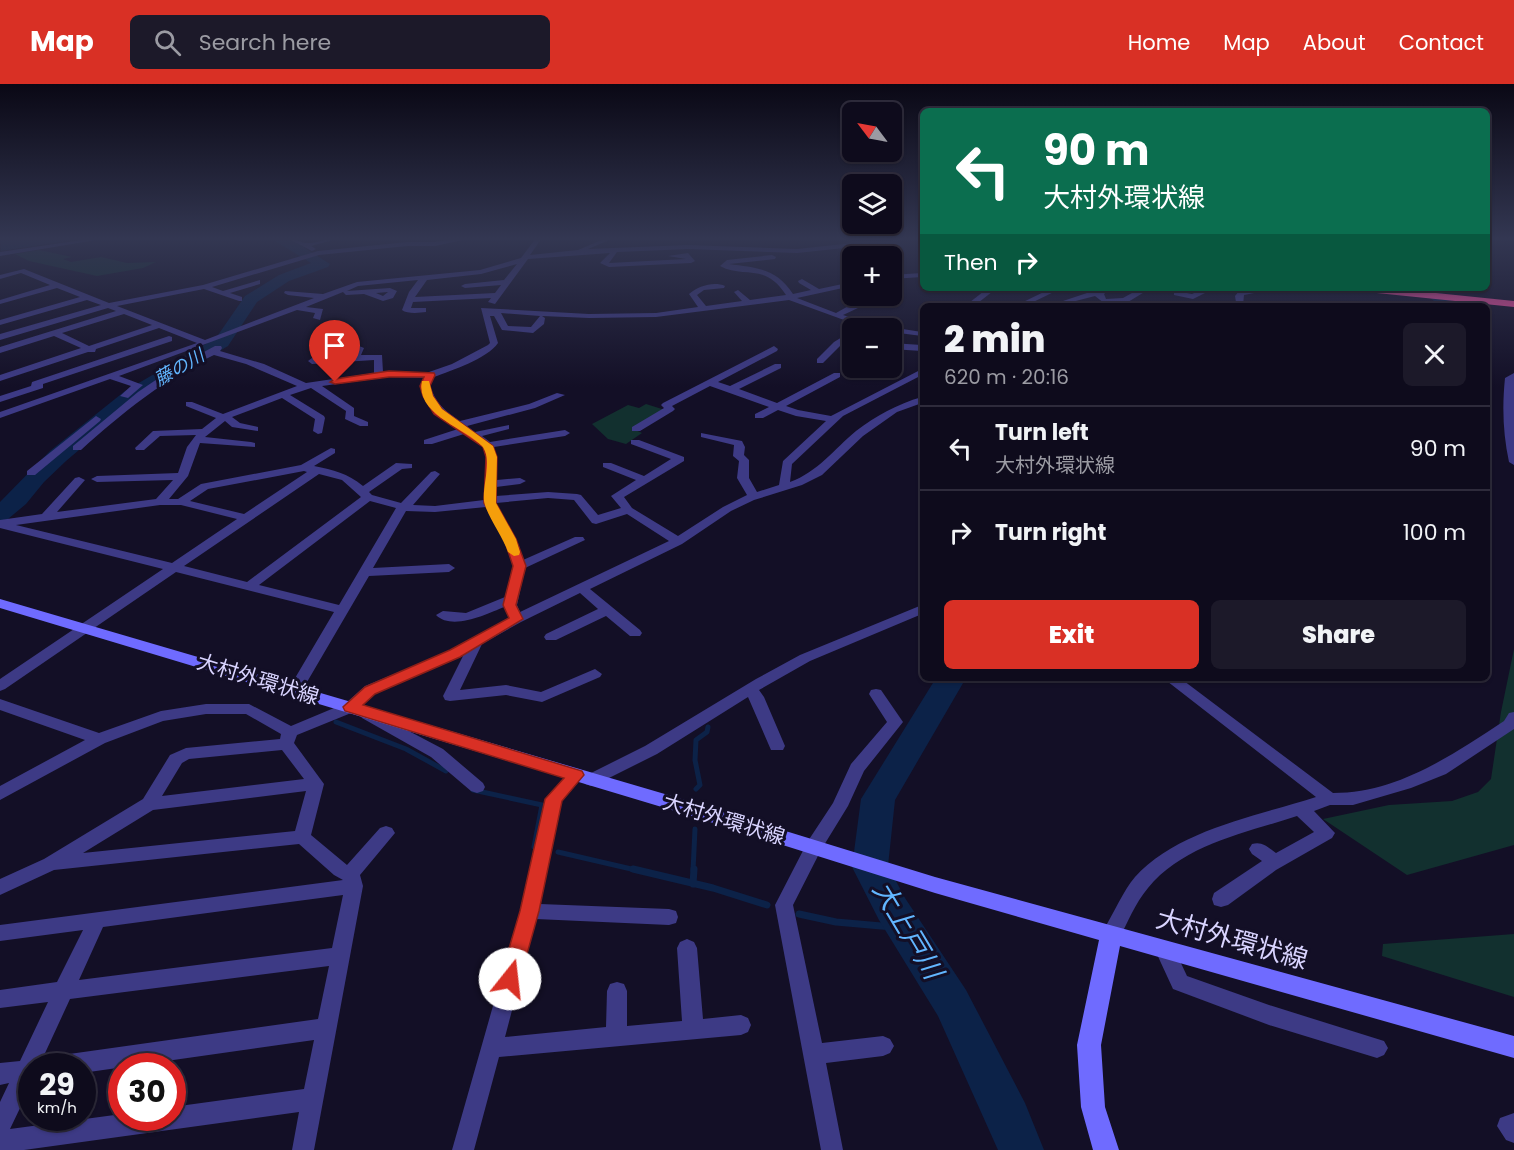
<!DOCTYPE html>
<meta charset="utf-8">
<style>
:root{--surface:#0e0b1c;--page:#1c1929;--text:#f1f3f6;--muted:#9b9ba3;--line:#2e2b3b;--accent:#d93025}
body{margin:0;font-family:Poppins,"Noto Sans JP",sans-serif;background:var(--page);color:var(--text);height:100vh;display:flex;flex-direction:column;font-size:22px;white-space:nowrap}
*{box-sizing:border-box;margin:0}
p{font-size:20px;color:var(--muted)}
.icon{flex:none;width:33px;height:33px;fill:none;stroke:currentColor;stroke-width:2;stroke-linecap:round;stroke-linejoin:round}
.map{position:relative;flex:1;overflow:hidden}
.panel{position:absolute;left:920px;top:219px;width:570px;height:378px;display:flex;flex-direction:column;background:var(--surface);border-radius:9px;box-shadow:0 2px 4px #0004,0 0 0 2px var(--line)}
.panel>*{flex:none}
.top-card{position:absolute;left:920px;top:24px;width:570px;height:183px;border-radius:9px;box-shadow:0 2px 4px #0004,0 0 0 2px var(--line);background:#0b6e4f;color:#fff;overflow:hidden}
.needle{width:39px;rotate:302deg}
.fabs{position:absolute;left:842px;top:18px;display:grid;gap:12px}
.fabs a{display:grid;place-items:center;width:60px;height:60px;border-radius:9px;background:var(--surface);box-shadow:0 2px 4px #0004,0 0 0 2px var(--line);font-size:30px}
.speed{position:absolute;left:18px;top:969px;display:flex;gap:12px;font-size:30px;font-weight:700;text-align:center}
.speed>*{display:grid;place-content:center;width:78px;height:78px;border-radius:50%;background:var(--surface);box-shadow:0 2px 4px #0004,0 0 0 2px var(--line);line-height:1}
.speed small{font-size:15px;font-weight:400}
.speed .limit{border:9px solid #d22;background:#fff;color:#111}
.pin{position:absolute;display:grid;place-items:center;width:51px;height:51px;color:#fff;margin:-62px -26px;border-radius:50% 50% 50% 0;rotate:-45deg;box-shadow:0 0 6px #0007}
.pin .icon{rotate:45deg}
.me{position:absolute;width:66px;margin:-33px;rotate:16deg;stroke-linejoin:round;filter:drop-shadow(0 0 4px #0008)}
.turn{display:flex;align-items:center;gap:21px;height:126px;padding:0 24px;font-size:27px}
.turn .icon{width:78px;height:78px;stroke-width:2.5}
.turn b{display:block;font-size:42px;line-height:51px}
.then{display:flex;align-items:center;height:57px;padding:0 24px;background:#0003;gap:12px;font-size:22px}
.round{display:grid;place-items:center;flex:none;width:63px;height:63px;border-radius:9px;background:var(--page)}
.overview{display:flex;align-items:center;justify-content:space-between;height:102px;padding:0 24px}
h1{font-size:36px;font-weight:800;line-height:45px}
.primary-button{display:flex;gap:12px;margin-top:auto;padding:12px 24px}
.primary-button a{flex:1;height:69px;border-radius:9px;background:var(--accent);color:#fff;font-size:24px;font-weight:800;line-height:69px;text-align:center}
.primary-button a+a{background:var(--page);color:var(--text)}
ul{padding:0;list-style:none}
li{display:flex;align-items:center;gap:18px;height:84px;padding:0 24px;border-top:2px solid var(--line)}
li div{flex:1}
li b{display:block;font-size:22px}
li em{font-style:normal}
header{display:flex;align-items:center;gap:36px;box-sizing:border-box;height:84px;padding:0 30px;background:var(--accent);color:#fff}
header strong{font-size:28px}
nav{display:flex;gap:33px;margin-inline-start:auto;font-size:21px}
.search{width:420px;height:54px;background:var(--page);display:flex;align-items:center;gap:15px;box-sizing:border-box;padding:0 21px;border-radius:9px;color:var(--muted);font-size:22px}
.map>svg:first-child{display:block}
.green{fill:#12302f}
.water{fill:#0c2248}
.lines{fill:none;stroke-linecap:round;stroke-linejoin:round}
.stream-far1{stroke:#0c2248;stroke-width:5}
.stream{stroke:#0c2248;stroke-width:7}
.river{fill:#0c2248;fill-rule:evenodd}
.street{fill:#3d3a85;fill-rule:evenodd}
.secondary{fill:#6f6bff;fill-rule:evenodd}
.highway{fill:#ff4fa3;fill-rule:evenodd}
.route{fill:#d93025;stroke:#8d1f18;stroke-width:1.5}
.slow{fill:#f59e0b}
.labels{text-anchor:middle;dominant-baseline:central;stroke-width:6;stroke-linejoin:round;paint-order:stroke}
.far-water-label{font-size:18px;font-style:italic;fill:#62b6ff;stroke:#130f26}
.street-label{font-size:21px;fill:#d9d4ff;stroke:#130f26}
.near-street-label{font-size:26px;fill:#d9d4ff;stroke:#130f26}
.near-water-label{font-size:27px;font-style:italic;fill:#62b6ff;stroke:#130f26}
</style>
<header>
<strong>Map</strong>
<div class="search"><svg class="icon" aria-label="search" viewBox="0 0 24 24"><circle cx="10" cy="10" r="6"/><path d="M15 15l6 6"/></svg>Search here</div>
<nav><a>Home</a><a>Map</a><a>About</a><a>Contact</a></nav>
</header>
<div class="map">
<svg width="1514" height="1066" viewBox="0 0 1514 1066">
<rect width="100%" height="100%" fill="#130f26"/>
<path class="green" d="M39 166 72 173 63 175 71 178 101 173 127 179 156 178 143 184 97 192 29 177 15 170Z
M646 320 665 326 633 345 642 349 626 360 608 355 592 340 628 321 639 324Z
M1514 565V761L1407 791 1323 735 1389 721 1452 717 1478 708 1491 695 1501 628Z
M1514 850V913L1382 872 1383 860Z"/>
<path class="water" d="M0 154H85L1 167Z"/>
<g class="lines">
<path class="stream-far1" d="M336 638 406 665 446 687
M696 705 700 701 695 676 696 656 707 648 708 643
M473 706 542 721 534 763
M558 768 640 787
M693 787 695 745"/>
<path class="stream" d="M633 785 713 804 767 821
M693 800 694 785
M799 830 836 838 904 844"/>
<path class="river" d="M274 154H289L330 180 328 183 289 197 257 218 228 262 139 315 66 377 44 398 26 420 8 435 0 437V418L50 367 125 307 216 254 245 212 279 191 311 179 275 157Z
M1416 204H1435L1460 222H1441Z
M936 594H966L895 716 888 782 905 814 966 906 1025 1019 1044 1066H998L938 932 879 836 852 783 861 715Z"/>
<path class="street" d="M95 154H108L0 172V168Z
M287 154C294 153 298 158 305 159 317 160 329 153 340 154L311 162 316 165 312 167Z
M460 154H472L435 162H407L319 171 212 203 223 207 260 196V200L230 209 242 213V217H239L204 205 117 222 205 256 314 214 288 211 284 209 285 207 323 210 357 198 480 186 521 174 536 154H542L530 171 578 166 606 154H614L588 165 688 161 797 165 844 160 878 162 881 164 878 166 844 164 797 169 688 165 617 168 609 179 686 175 668 172 688 169 695 177 691 179 609 183 600 179 610 169 528 175 495 220 488 218 491 214 413 218 411 224H426V228C419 229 407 230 402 226L409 208 418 196 358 202 347 207 390 204 397 207 393 214 383 217 364 210 346 211 343 208 306 223 323 225 320 236 313 234 315 229 297 226 119 292 143 301 128 314 120 312 131 302 110 295 0 334V328L197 259 159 244 96 265 95 268H88L0 297V291L81 264 54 252 0 269V263L116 227 108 224 0 256V250L101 221 87 216 0 241V236L80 213 57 204 0 220V216L50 201 21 189 0 195V191L24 185 109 219 203 201 318 167 407 158H435ZM517 180 504 196 465 200 461 202 465 204 501 201 495 209 415 213 427 196 481 190ZM388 208 383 212 376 209ZM124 230 152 241 89 262 62 249Z
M772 171 776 173 775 175 729 180C757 184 776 184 793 210L811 206 799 199 798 197 802 195 819 205 852 198V202L797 214 836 229 852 220 887 212V215L858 224 843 231 870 240 922 248V252L891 248V244H866L789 216 656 233 589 234 542 232 545 234 544 240 533 249 502 246 494 232H490L498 259C487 275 452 286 434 293L430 301C435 319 445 327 460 337L529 320 557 309 565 311 535 324 467 342 475 348 509 341V345L482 352 490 358 565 346 570 349 565 352 494 363 497 373V396L520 394 526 397 520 400 496 403V412L548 408 577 410 581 411 598 431 621 424 611 412 636 396 603 383V379H611L644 392 671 375 631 360V356H639L684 373V377L624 413 632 424 678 452 723 423 747 411 737 394 739 377 733 372 734 361 701 353V349L742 357 745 363 744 371 749 376V394L757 408 779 401 783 377 826 337 796 332 778 326 763 334H755V330L769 323 710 302 672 322 675 325 673 327 640 347H632V343L664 324 661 321 663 319 774 262 778 265 777 267 718 298 730 302 775 280H781V284L739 305 777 319 834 289H840V293L786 322 798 326 831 332 922 285V291L843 332 792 380 790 398C818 388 834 365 856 347 876 332 897 320 922 313V319L897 328 863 352 822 391 802 401 754 416 731 427 682 460 590 505 640 546 642 549 640 552H630L606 532 556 556H546L544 553 546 550 598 525 580 509 521 538 482 560 460 606 506 601 541 608 595 585 602 590 600 593 542 618 506 611 450 617 445 616 443 612 463 572 375 610 356 627 297 651 294 659 324 700 311 751 347 781 380 744 386 742 392 744 395 749 360 791 363 802 314 1066H292L299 1028 24 1066H0V1018L9 999 0 1001V979L20 977 48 918 0 924V906L57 898 83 846 0 857V841L343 796 334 791 299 760 54 786 0 811V795L44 775 143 715 170 671 186 664 280 655 281 650 246 630H206L163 637 105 659 0 716V702L85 656 0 626V615L99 649 161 627 206 620H249L291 642 346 619 365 602 450 567 509 534 504 523C487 530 452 547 436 531L443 527 466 529 505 513 513 482 504 455 486 423 435 428 406 427 373 484 449 480 455 484 449 488 369 492 300 610H290L288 606 334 528 176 488 5 605 0 607V595L163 485 0 444V436L42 430 75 394 79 393 85 396 57 428 156 415 173 396 97 398 91 395 97 392 178 389 187 363 196 351 160 352 144 366H136L135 364 153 347 202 345 216 334 186 322V318H192L223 330 297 302 246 280 214 271C164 295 122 329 81 366H73V362L138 308 172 285 215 262H221L222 264 220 267 264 280 306 299 374 289V276L312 280 308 277 312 274 352 272 354 267H336L335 265C341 261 358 260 364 264L361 271H382L383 288H429L452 280 488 261 490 259 481 224 589 230 656 229 698 223 689 210C698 202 714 197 725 202L724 204 704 206 697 211 706 222 742 217 734 208 738 206 750 216 786 211C765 178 744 195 720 182L727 176ZM501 229 540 232 531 243 508 242ZM389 293 424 294 420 301C426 323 440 333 458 345L424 356V360H432L464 350 483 363 487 373 484 416 435 422 413 421 440 390 435 387 431 388 401 419 372 411 369 408 402 385 412 384V380L396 379 363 402C347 389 334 386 314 382L335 369V365L331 364 301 381 201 400 178 415H169L188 392 200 359 255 363V359L251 358 205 353 225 337 232 343 258 347V343L240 339 232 333 282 314 315 335 313 347 318 350 322 349 325 334 324 332 290 311 311 304 346 327 345 335 360 342H368V338L354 332V324L322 302ZM304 387 307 388 244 430 190 417 208 405ZM319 390 342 396 361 413 247 498 184 482ZM548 414 574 416 592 439 596 440 627 430 669 457 520 528 517 521 525 484 585 456 583 453H575L523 476 516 455 496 419ZM370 417 396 424 339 521 259 501ZM160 421H181L237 435 172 479 16 441ZM282 666 304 695 162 712 182 679 189 675ZM306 707 295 747 83 769 153 726ZM343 811 332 864 79 896 103 843ZM329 882 318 935 55 972 47 975 44 982H82V989L314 956 304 1005 172 1023V1034H122V1030L10 1045 32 999V982H41L40 980 70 915Z
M922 189V193L891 195V191Z
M988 204H997L974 222H965Z
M1052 204H1062L1025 222H1015Z
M1102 204H1111L1104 210 1106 215 1123 214 1141 204H1151L1128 218 1104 219 1095 212 1064 220 1060 218Z
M1174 204H1182L1181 208 1192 210 1205 204H1215L1193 215 1174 211Z
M1260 204H1279L1244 211 1243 221 1232 222 1236 218 1235 212 1239 207Z
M852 247V254L840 262 823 279H817V275L834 258Z
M169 252 172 253V257L43 300V304L0 318V312L31 302 32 298Z
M891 259 922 261V267L891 265Z
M1514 289V381L1509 378C1503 350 1502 323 1505 294Z
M96 332 101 335 100 337 35 391H27V387Z
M922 521V530L810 577 759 606 764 613 785 662 783 666H771L748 613 657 670 597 700 591 702 585 700 583 696 585 692 645 662 756 595 800 571Z
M1163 594H1180L1333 709C1398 709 1452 671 1504 637L1509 629 1514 628V645L1446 690 1411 704 1353 721H1330L1314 727 1335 749 1332 754 1276 786 1228 821 1221 823 1214 821 1212 815 1214 809 1262 777 1252 770 1249 765 1252 760C1262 757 1268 763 1276 769L1314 748 1297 732C1246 749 1184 760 1148 804 1135 819 1127 840 1118 857L1111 859 1104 857 1101 851 1104 845C1114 829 1123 807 1135 793 1177 746 1257 732 1316 713Z
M876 605 881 606 903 638 864 687 848 722 821 766 793 821 822 959 883 952 890 955 894 962 890 969 883 972 826 979 843 1066H821L775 821 808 757 833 719 851 680 887 638 869 610 871 606Z
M367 625 443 665 483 699 485 703 483 707 477 709 471 707 431 673 362 634 359 630 362 626Z
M576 685 582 687 584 691 562 717 540 820 669 825 676 827 678 833 676 839 669 841 536 835 505 953 606 943 607 907 610 900 617 898 624 900 627 907V942L682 937 677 864 680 858 687 855 694 858 697 864 703 935 741 931 748 934 751 941 748 948 741 951 499 973 474 1066H452L520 827 546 715 570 687Z
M1165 857 1172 860 1187 892 1269 921 1384 957 1388 964 1384 971 1377 974 1269 941 1173 905 1155 866 1158 860Z
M1514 1029V1059L1506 1056 1497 1042 1500 1034Z"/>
<path class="secondary" d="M0 515 675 713 935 793 1514 952V974L1120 862 1101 961 1105 1023 1119 1066H1093L1081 1023 1077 961 1099 856 935 809 675 727 0 524Z"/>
<path class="highway" d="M1352 204H1387L1514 217V223L1357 207Z"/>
</g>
<linearGradient id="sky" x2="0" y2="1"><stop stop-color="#0a0815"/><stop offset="0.51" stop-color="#333752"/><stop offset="1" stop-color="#333752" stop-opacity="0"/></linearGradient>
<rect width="1514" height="303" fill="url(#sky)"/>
<path class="route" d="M389 287 434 289 435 291 430 302 433 312 442 325 493 362 497 373 496 419 516 455 526 482 516 521 523 535 460 573 375 610 363 621 582 687 584 691 562 717 539 827 520 895 517 902 510 904 503 902 500 895 520 827 545 715 564 694 345 627 343 623 365 603 450 566 509 534 503 521 513 482 504 455 484 419 486 373 483 363 434 330 423 312 420 302 424 293H389L335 300 330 298 335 295Z"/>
<path class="slow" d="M422 297H429L433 312 442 325 493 362 497 373 496 419 516 455 520 468 519 471 514 472 508 468C503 453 486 430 484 417 482 402 493 375 482 362 465 344 415 330 422 297Z"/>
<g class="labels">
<g class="far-water-label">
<text transform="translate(179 283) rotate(-30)">藤の川</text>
</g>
<g class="street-label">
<text transform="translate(258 595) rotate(17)">大村外環状線</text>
<text transform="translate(724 735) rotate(17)">大村外環状線</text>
</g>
<g class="near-street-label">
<text transform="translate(1232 855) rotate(16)">大村外環状線</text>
</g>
<g class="near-water-label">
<text transform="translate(908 846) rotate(59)">大上戸川</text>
</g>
</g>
</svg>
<div class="fabs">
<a><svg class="needle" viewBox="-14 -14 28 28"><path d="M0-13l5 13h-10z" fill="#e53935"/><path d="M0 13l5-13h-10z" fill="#9b9ba3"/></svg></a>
<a><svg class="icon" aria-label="layers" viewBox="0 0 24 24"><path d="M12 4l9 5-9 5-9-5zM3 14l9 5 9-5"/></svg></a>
<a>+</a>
<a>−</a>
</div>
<div class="speed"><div>29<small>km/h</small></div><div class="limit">30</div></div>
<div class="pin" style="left:335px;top:298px;background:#d93025"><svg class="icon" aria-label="arrive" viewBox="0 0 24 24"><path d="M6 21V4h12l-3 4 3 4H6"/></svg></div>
<svg class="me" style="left:510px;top:895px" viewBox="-20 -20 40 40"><circle r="19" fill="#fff"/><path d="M0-13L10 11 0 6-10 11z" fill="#d93025"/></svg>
<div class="top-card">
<div class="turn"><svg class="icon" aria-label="left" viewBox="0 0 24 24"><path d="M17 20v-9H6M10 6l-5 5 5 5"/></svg><div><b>90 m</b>大村外環状線</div></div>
<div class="then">Then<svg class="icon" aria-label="right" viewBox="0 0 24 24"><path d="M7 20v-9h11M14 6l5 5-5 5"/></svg></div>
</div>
<section class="panel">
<div class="overview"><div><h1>2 min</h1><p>620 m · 20:16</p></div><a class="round"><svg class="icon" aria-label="close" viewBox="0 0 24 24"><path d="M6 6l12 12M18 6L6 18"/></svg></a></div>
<ul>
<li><svg class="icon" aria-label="left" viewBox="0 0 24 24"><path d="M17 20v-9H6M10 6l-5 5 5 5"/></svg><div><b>Turn left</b><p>大村外環状線</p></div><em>90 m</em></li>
<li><svg class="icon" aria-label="right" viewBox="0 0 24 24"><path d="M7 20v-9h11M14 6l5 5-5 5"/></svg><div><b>Turn right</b></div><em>100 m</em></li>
</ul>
<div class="primary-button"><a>Exit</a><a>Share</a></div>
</section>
</div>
